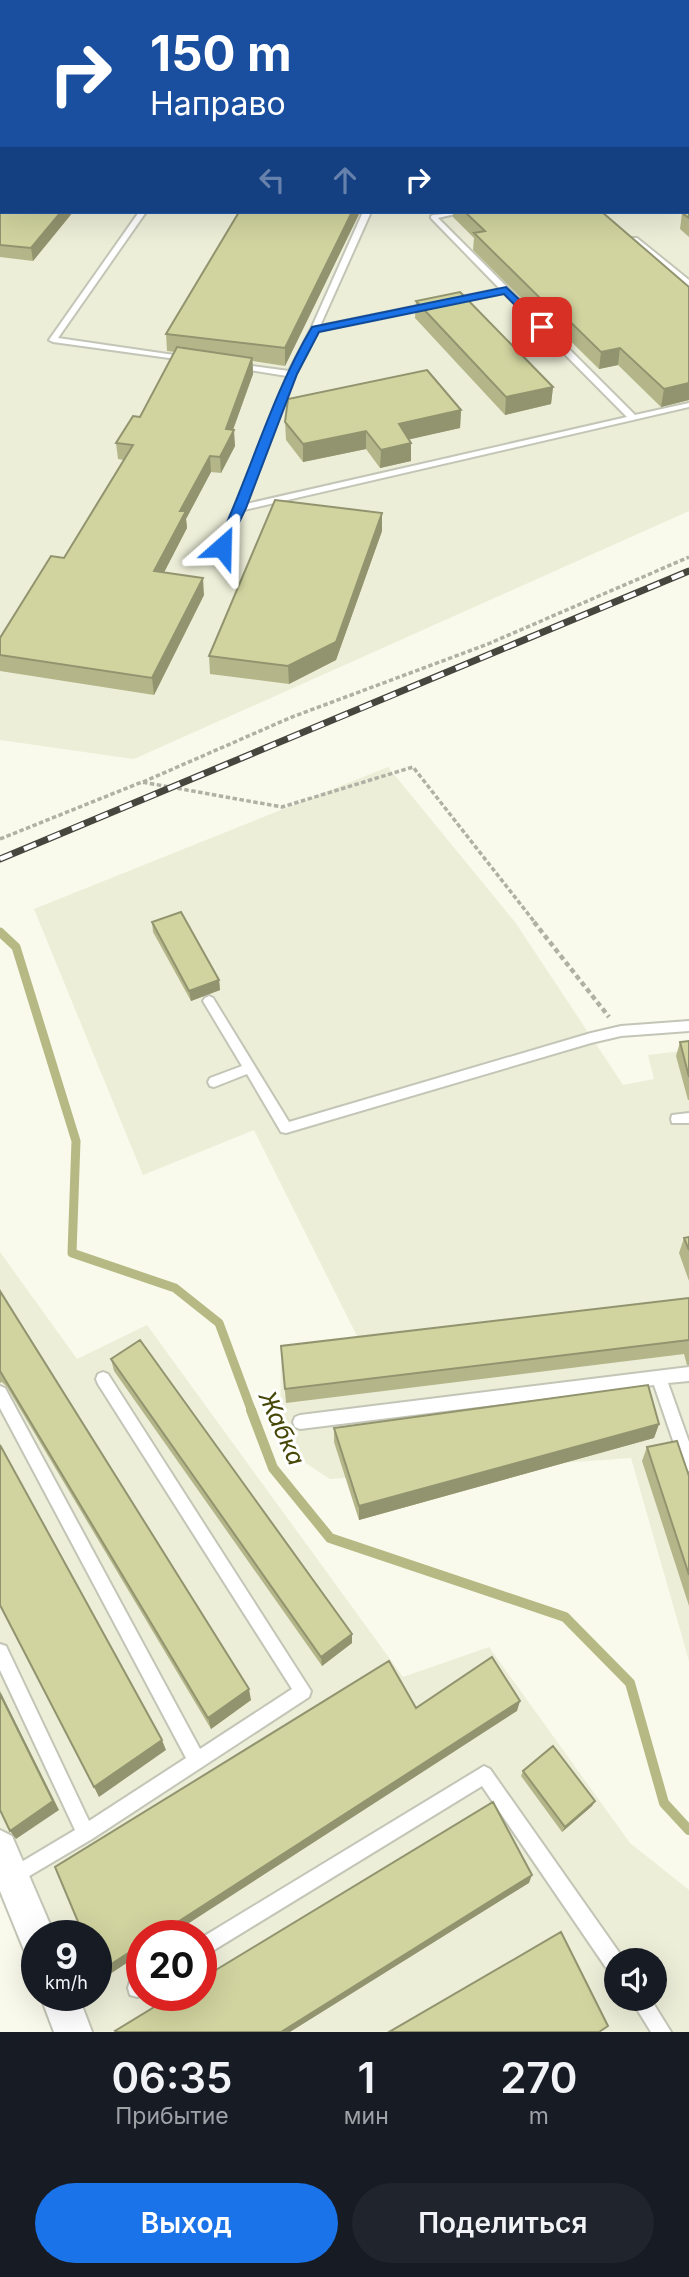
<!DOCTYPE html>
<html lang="ru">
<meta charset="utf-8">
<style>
:root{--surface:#171b24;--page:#20242c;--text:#f1f3f6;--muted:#9ea1a6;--accent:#1a73e8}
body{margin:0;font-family:Inter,sans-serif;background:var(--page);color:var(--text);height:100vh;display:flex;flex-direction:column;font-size:26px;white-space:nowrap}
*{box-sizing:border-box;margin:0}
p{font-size:23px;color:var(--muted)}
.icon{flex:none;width:38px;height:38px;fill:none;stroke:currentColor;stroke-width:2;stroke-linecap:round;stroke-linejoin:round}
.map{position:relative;height:2032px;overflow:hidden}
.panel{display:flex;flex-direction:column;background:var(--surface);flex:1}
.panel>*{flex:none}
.banner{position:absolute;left:0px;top:0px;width:690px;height:214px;box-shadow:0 7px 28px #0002;background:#1a4fa0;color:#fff;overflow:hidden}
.buttons{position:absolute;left:604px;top:1948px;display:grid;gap:14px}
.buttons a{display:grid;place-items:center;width:63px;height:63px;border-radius:50%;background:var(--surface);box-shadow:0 7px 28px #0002;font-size:35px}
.speed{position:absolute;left:21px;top:1920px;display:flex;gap:14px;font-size:35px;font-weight:700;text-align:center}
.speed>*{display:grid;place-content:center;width:91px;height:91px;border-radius:50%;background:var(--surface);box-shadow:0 7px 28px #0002;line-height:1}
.speed small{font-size:18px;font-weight:400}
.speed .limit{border:10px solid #d22;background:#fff;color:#111}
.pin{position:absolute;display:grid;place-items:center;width:60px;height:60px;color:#fff;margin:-30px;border-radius:14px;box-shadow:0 4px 10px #0006}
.me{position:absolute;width:77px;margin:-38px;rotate:25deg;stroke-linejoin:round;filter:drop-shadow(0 0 5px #0008)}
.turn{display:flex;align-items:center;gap:24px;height:147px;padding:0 35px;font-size:32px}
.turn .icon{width:91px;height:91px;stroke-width:2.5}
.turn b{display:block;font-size:49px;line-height:60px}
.lanes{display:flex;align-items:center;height:66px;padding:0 35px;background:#0003;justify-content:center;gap:35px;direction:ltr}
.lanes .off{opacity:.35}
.eta{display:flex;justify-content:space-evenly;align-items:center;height:119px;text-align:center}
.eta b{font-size:42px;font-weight:600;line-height:49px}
.button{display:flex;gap:14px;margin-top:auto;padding:14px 35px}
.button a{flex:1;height:80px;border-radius:42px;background:var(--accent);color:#fff;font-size:28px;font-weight:600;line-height:80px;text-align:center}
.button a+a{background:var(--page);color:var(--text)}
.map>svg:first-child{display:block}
.built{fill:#eceed8;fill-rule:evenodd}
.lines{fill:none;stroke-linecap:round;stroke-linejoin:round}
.stream-far1{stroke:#b6b984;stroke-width:9}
.stream{stroke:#b6b984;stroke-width:10}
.service-casing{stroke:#c3c5b6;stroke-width:4}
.minor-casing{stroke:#c3c5b6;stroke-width:4}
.path-far2{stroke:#b0b0a5;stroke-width:2.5;stroke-dasharray:2.5 2;stroke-linecap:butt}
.path-far1{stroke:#b0b0a5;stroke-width:3.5;stroke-dasharray:4.5 2.5;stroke-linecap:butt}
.path{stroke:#b0b0a5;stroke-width:4.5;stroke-dasharray:5 3.5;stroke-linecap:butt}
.service{fill:#fff;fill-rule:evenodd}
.minor{fill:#fff;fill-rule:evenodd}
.rail-casing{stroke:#46463f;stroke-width:7}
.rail{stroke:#fff;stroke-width:4.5;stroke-dasharray:13;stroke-linecap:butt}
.wall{fill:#b4b689}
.shaded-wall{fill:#92946f}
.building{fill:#d1d49f;stroke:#92946f;stroke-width:2}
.route{fill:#1a73e8;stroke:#114b97;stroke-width:2}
.labels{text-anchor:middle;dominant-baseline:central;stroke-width:6;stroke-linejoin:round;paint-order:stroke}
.near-water-label{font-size:24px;font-style:italic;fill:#474808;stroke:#fff}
</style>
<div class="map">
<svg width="689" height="2032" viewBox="0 0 689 2032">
<rect width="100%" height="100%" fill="#f9faeb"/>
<path class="built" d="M0 0 606 2H2V212H688L689 61V511L134 759 0 740Z
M388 767 515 922 623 1085 654 1079 648 1055 689 1050V1661L631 1458 330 1479 280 1446 281 1359 363 1348 254 1130 143 1175 34 909Z
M0 1252 77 1359 147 1325 403 1677 489 1647 630 1843 689 1890V2032H90L73 1995H96V1936L45 1935 0 1836ZM142 1936H201V1995H142ZM616 1960H654V1998H616Z"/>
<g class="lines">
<path class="stream-far1" d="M0 932 16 947 76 1141 72 1253 175 1288 219 1323 252 1412"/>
<path class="stream" d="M251 1410 273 1468 330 1538 565 1617 630 1683 664 1803 689 1830"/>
<g class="service-casing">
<path id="service" d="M392 0H398L390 2Z
M0 141H2V145H0Z
M139 212H146L58 338 188 357 192 359 191 361 53 342 49 340Z
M363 212H371L320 326 432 303 436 305 318 331 296 374 246 504 627 417 504 293 447 304V300L500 289 431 218V216L433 215 464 212 438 218 635 415 689 403V407L244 510 227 547 222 550 219 549 217 547 236 508 287 376 237 368 233 366 237 364 289 371 311 329Z
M631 238H637L689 280V286L631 242Z
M209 996 213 998 289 1122 591 1033 621 1026 689 1021V1031L621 1036 591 1043 286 1133 281 1132 247 1074 214 1087 210 1086 208 1082 210 1078 242 1066 203 1001 205 998Z
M689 1113V1123H672L671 1119 672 1115Z
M689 1367V1381L668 1383 689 1442V1471L684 1469 681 1464 654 1385 300 1429 295 1427 293 1422 295 1417 300 1415Z
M103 1372 108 1374 311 1691 309 1697 92 1839 14 1885 8 1882 5 1876 8 1870 75 1830 0 1670V1644L6 1646 89 1821 186 1758 0 1408V1386L5 1388 200 1749 292 1689 98 1384 96 1379 98 1374Z
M484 1766 490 1769 623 1958V1960H616V1974L609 1972 482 1786 201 1958V1938Z
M142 1977 143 1995 137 1997 130 1995 128 1988 130 1981Z
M630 1998H650L671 2032H651Z"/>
</g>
<g class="minor-casing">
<path id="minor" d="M0 1830 12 1836 55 1936H37V1955L24 1950 0 1891Z
M40 1995H78L92 2032H54Z"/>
</g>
<path class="path-far2" d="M658 0 661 2"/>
<path class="path-far1" d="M143 782 292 717 488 644 689 557
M0 839 142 782 282 807 413 767 536 924"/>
<path class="path" d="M534 922 609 1017"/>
<use href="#service" class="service"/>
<use href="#minor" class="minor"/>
<g class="rail-casing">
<path id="rail" d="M0 859 689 571"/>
</g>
<use href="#rail" class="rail"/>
</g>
<path class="wall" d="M0 16H2V53H0Z
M688 100 689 101V237L680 229 682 213 680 212H688Z
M0 167 73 212 33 261 0 257Z
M360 212 285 366 253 361V374L233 430 235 446 221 473 211 472 186 519 187 528 164 572 204 595 154 695 0 671V638L64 558 124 460 118 459 116 443 140 417 175 352 167 351 166 334Z
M453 212H602L689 287V400L661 407 618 365 599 369 545 316 540 317 473 250 474 238 453 217Z
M416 301 553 387 551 404 505 415 415 318Z
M461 410 460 428 409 439 411 461 380 468 366 449 303 462 286 440 285 422Z
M382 513V531L336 660 289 684 210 674 209 656Z
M152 922 219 980 220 990 191 1001 153 932Z
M689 1041V1100H688L676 1056 680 1042Z
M689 1237V1281L679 1253 684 1238Z
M0 1291 251 1700 211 1729 7 1387 2 1382 0 1383Z
M689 1298V1365H687L684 1354 286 1403 281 1346Z
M111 1359 352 1634V1643L322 1666 114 1371Z
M659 1424 654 1438 359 1520 334 1442V1428Z
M647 1447 689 1476V1606L642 1461Z
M523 1771 595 1801 592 1806 562 1832 521 1776Z"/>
<path class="shaded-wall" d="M61 212H73L33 261 31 248Z
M352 212H360L285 366V348Z
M547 299 545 316 540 317 542 300Z
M620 348 618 365 599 369 601 352Z
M252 358 253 374 230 438 234 430 235 446 221 473 220 457 226 429Z
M689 383V400L661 407 664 389Z
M553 387 551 404 505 415 506 397Z
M461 410 460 428 398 442 399 424Z
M366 431V449L303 462V444Z
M411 443V461L380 468 381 450Z
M210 456 211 472 186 519 187 528 156 588 154 571 180 511Z
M382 513V531L336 660 289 684 288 666Z
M203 578 204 595 154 695 152 678Z
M219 980 220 990 191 1001 189 991Z
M659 1424 654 1438 359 1520V1506Z
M352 1634V1643L322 1666 321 1657Z
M249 1689 251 1700 211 1729 208 1718Z
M0 1691 59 1810 16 1839 10 1831Z
M520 1701 517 1711 169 1936H156Z
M162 1740 166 1750 99 1797 94 1787Z
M595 1801 592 1806 562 1832 565 1827Z
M532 1875 529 1883 290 2032H281Z
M142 1944V1953L104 1978 99 1972Z"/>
<path class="building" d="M194 0H223L222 2H194Z
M517 0H606L609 2H520Z
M0 16H2V38H0Z
M688 100 689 101V200L688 199Z
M2 165V212H61L31 248 0 245V167Z
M689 211V218L682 213 688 212Z
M239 212H352L285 348 166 334Z
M465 212H602L689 287V383L664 389 620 348 601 352 547 299 542 300 474 233 485 231Z
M460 292 553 387 506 397 416 301Z
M177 347 252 358 226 429 234 430 220 457 210 456 180 511H186L154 571 203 578 152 678 0 655V638L51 556 64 558 133 445 116 443 133 416 140 417Z
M427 370 461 410 399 424 411 443 381 450 366 431 303 444 285 422 288 399Z
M275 500 382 513 336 642 288 666 209 656Z
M181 912 219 980 189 991 152 922Z
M689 1041V1077L680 1042Z
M689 1237V1250L684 1238Z
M0 1291 249 1689 208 1718 0 1371Z
M689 1298V1340L285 1389 281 1346Z
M140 1340 352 1634 321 1657 111 1359Z
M648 1385 659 1424 359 1506 334 1428Z
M677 1441 689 1476V1575L647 1447Z
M0 1445 162 1740 94 1787 0 1605Z
M492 1657 520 1701 156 1936H142V1944L99 1972 96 1966V1936H84L55 1867 389 1661 416 1708Z
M0 1694 53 1801 10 1831 0 1810Z
M553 1746 595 1801 565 1827 523 1771Z
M493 1802 532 1875 281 2032H116L115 2031 174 1995H201V1979Z
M561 1932 608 2026 599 2032H389Z"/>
<path class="route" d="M506 287 546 325V329H538L504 294 319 332 297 374 246 508 226 549H217L216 547C250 475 271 396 312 327Z"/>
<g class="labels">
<g class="near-water-label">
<text transform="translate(282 1428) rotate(66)">Жабка</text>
</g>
</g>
</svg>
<div class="buttons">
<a><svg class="icon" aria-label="sound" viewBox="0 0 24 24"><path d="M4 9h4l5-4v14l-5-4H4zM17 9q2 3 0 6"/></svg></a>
</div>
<div class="speed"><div>9<small>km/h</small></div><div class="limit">20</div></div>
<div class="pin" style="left:542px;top:327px;background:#d93025"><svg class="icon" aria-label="arrive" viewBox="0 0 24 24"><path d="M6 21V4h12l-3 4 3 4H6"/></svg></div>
<svg class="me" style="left:222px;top:547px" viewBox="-20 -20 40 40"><path d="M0-17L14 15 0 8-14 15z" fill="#1a73e8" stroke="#fff" stroke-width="4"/></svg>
<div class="banner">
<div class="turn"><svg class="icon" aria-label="right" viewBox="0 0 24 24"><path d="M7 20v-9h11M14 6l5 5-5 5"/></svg><div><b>150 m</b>Направо</div></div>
<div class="lanes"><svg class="icon off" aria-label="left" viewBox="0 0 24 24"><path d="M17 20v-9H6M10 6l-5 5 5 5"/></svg><svg class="icon off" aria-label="ahead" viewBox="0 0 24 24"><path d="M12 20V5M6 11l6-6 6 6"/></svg><svg class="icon" aria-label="right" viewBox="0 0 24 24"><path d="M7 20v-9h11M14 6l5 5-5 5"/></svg></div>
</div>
</div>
<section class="panel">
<div class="eta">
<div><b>06:35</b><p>Прибытие</p></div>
<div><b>1</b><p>мин</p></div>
<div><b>270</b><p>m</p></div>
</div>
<div class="button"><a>Выход</a><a>Поделиться</a></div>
</section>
